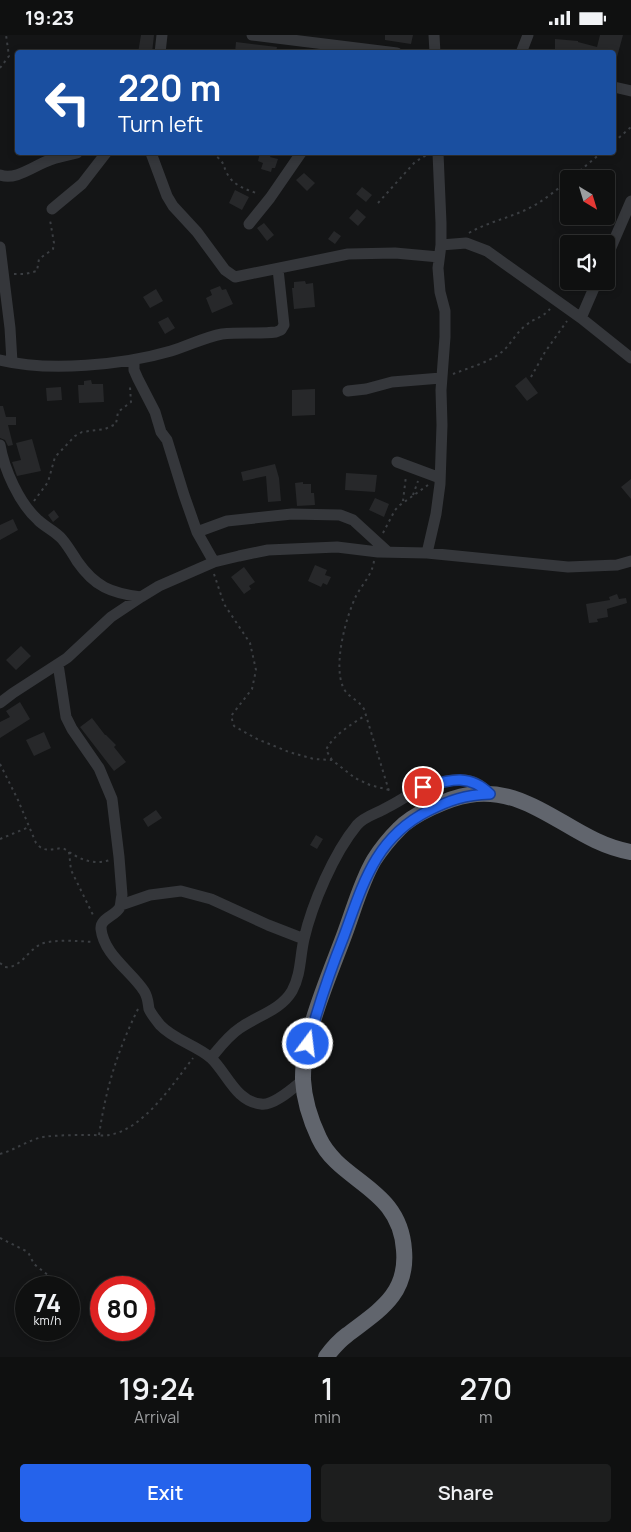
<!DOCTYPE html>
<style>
:root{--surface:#0f1010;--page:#1d1e1e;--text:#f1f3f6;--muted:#9b9d9f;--line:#2f3030;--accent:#2563eb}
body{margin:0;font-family:Manrope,sans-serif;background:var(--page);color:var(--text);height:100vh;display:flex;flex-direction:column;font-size:19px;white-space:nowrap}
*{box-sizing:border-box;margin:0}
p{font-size:16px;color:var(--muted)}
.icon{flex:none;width:28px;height:28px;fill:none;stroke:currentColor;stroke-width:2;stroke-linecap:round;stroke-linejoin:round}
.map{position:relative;height:1322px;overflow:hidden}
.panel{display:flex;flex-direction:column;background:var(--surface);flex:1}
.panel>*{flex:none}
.hud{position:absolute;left:15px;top:15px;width:601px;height:105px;border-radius:5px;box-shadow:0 2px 8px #0003,0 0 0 1px var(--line);background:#1a4fa0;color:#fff;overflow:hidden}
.needle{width:32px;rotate:142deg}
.fabs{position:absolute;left:560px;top:135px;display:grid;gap:10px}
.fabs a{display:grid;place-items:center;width:55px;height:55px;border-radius:5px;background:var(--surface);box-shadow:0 2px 8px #0003,0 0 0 1px var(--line);font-size:25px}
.speed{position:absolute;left:15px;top:1241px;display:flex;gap:10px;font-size:25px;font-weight:700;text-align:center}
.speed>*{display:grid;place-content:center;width:65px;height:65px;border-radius:50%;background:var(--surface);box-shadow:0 2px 8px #0003,0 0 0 1px var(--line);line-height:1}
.speed small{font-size:12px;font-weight:400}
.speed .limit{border:8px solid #d22;background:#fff;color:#111}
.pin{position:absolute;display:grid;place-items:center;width:42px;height:42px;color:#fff;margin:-21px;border:2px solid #fff;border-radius:50%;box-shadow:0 1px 5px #0007}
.me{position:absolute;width:55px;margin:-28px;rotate:15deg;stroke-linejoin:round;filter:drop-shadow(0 0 4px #0008)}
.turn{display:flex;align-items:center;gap:18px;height:105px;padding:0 20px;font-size:22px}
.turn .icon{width:65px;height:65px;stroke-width:2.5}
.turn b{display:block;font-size:35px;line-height:42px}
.eta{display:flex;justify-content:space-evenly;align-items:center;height:85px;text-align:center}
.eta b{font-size:30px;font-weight:600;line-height:35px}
.button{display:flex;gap:10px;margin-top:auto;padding:10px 20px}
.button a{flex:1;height:58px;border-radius:5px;background:var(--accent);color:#fff;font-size:20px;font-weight:600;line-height:58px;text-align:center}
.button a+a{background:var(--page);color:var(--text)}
.status{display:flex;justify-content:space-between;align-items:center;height:35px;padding:0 25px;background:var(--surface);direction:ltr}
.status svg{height:14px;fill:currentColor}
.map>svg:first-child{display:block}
.building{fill:#27282a}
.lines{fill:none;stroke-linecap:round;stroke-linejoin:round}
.path{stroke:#3b3e42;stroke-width:2;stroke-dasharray:2.5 4;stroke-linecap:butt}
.minor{stroke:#35373b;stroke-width:11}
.highway{stroke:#61656d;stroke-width:16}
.route-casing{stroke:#184099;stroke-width:12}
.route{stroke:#2563eb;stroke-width:9}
</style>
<div class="status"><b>19:23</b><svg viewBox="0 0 49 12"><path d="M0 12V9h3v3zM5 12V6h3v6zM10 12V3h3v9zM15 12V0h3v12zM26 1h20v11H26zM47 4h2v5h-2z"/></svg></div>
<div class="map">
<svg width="631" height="1322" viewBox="0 0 631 1322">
<rect width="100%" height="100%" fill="#141516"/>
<path class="building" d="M141 0H154L152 18H138Z
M385 0H413L411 9 385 5Z
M600 0H623L617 22 614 20V18H555V4L578 6V7L597 12Z
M236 7 277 12 276 18H235Z
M260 118H272L270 122 278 124 275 133H272L271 137 261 134 263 128 258 126Z
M304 138 315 148 307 156 296 145Z
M362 152 372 160 366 167 356 159Z
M235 155 249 162 242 175 229 168Z
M357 174 366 182 358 191 349 183Z
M264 188 274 200 267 206 257 193Z
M334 196 341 201 335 209 328 204Z
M305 246 306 249 313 248 315 272 294 274 292 253H294V247Z
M220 251 222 255 226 254 233 269 212 278 206 263 212 260 210 255Z
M156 254 163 266 150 273 143 262Z
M168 282 175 293 165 299 158 287Z
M526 342 538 358 527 366 515 351Z
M91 345 92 349H103L104 367 79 368 78 350H84V346Z
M61 352 62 365 47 366 46 353Z
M315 354V380L292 381V355Z
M0 371H3L6 382H16V390H8L13 410 8 411 5 405 0 403Z
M32 404 41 436 17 441 12 427 21 425 16 408Z
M275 429 279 443 281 466 268 467 266 441 243 446 241 437Z
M346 438 377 440 375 457 345 455Z
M631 444V464L621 452Z
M303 447V449H311V458H314L315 470 297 471 295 448Z
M375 463 389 469 384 482 369 475Z
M54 475 59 482 53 487 48 480Z
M13 484 18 495 0 505V490Z
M315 530 327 535 325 540 331 542 327 550 323 548 321 552 308 546Z
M244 532 255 547 249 551 251 554 244 559 231 542Z
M617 559 619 564 626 563 627 568 607 574 608 582 597 584 598 587 589 588 586 569 610 565 609 562Z
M21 611 31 621 16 635 6 625Z
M20 667 30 684 0 703V687L10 682 6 676Z
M92 683 105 700H106L116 710 114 712 126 727 114 736 80 692Z
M44 697 51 713 34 721 26 705Z
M156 775 162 783 148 792 143 784Z
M316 800 323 804 317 814 310 810Z"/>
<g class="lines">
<path class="path" d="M0 33 9 21 6 0
M614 107 631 92
M212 118C228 129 221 131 230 143 237 152 248 155 259 159
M570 144 601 118
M378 168 415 127 428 119
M469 198C486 188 505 184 523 176 540 169 555 156 569 145
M14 239H25L37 236 39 224 53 214 54 208 50 185
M453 339C470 332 492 327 505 314 512 307 517 297 525 291 534 283 541 284 550 274
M531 342 545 317 567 286
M413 460 418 446
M34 466 48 447 55 422 75 401 82 397 105 394 116 389 118 377 131 367 130 352
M403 466 406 441
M383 498 395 475 400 470 428 450
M374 526C372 540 363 548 356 561 346 582 333 629 343 652 347 662 358 664 364 674L389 756
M214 539 224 569 250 608 256 635 252 654 231 681 234 691 257 704 289 717 314 724 332 725 355 743 370 750 389 755
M332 725 326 715C333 700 352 689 366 680
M0 729 18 765 36 808C44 818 51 814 63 813 78 823 91 831 110 825
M0 804 29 792
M69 817 71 835 94 882
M0 928 5 932C20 934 28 915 41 909 53 904 79 906 93 907
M99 1100C106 1053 117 1017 138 974
M0 1119C15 1115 28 1105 43 1102 58 1100 75 1100 90 1100 96 1100 103 1101 109 1100 143 1095 173 1049 193 1023
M0 1203 26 1216 29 1219 34 1229 63 1252
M69 1257 77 1265"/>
<path class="minor" d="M252 0 397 18
M434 0 435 18
M160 18 162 0
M521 18 528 0
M614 52 631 56
M151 118 167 161 173 171 197 197 225 235 235 242 348 219 395 218 439 222
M0 140C16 146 35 130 50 125 59 122 68 120 77 118
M52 174 82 149 106 118
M249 189 270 163 301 118
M441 210 466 208 487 216 581 283 631 323
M0 212 10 293 12 327
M606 224 631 166
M581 283 597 246
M0 325C49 337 123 330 171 316 188 311 205 302 222 299 240 297 258 299 276 297L281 295 284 290 278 234
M134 325V335L138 344 155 377 161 397 167 405 184 460 197 497 214 527
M348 356 366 354 392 347 441 343
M0 410C4 434 19 468 38 485 45 492 55 496 62 504 68 511 72 518 77 526 95 552 111 558 141 562
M397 427 440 443
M197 497 227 486 292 479 340 480 353 485 388 517
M427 518 436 479 440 449 442 390 441 355 445 302V276L440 257 438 233 441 210V188L438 118
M58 629 66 682 72 694 99 733 112 764 119 822 122 860C121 864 121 868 120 872 116 881 100 883 101 894 104 920 131 936 144 956 148 962 148 968 149 974 151 979 157 986 160 990 174 1005 196 1010 211 1023 227 1038 236 1067 261 1069 274 1071 293 1053 303 1045
M0 668 13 658 67 623 111 582 141 562 159 551 214 527 239 521 268 515 337 512 378 517 427 518 568 532 617 530 631 526
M121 870 150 860 181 856 211 864 268 890 304 904
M211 1023C220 1012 228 1001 240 993 257 981 281 975 292 956 301 940 300 921 304 904 312 869 334 818 357 790 365 781 376 779 386 773 401 766 414 755 430 750 445 746 464 741 478 749 483 751 486 756 489 759"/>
<path class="highway" d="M326 1322C332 1314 339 1306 347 1300 378 1276 408 1260 404 1215 400 1152 340 1148 319 1103 311 1086 304 1064 303 1045 302 1001 330 939 345 898 354 874 361 847 374 825 381 814 390 803 399 794 413 779 449 763 469 760 534 750 571 807 631 817"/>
</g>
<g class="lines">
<g class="route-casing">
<path id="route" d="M308 1009C318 972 330 936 344 901 363 849 375 803 428 776 450 765 465 760 490 759 469 738 449 745 423 752"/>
</g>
<use href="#route" class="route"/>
</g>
</svg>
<div class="fabs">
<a><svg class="needle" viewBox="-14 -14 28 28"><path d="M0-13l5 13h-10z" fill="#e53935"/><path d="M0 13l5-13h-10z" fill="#9b9d9f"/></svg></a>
<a><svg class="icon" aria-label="sound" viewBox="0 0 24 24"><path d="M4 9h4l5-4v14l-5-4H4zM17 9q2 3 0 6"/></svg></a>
</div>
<div class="speed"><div>74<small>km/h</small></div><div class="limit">80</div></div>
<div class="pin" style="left:423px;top:752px;background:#d93025"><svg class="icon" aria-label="arrive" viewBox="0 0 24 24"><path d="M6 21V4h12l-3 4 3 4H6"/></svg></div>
<svg class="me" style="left:308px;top:1009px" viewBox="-20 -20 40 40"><circle r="17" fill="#2563eb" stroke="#fff" stroke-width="3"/><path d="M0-11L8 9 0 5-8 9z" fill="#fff"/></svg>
<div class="hud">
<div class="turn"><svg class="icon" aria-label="left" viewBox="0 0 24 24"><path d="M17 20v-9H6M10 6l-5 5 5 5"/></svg><div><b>220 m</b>Turn left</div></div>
</div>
</div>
<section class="panel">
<div class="eta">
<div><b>19:24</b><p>Arrival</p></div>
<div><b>1</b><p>min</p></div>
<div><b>270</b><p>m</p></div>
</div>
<div class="button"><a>Exit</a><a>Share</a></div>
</section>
